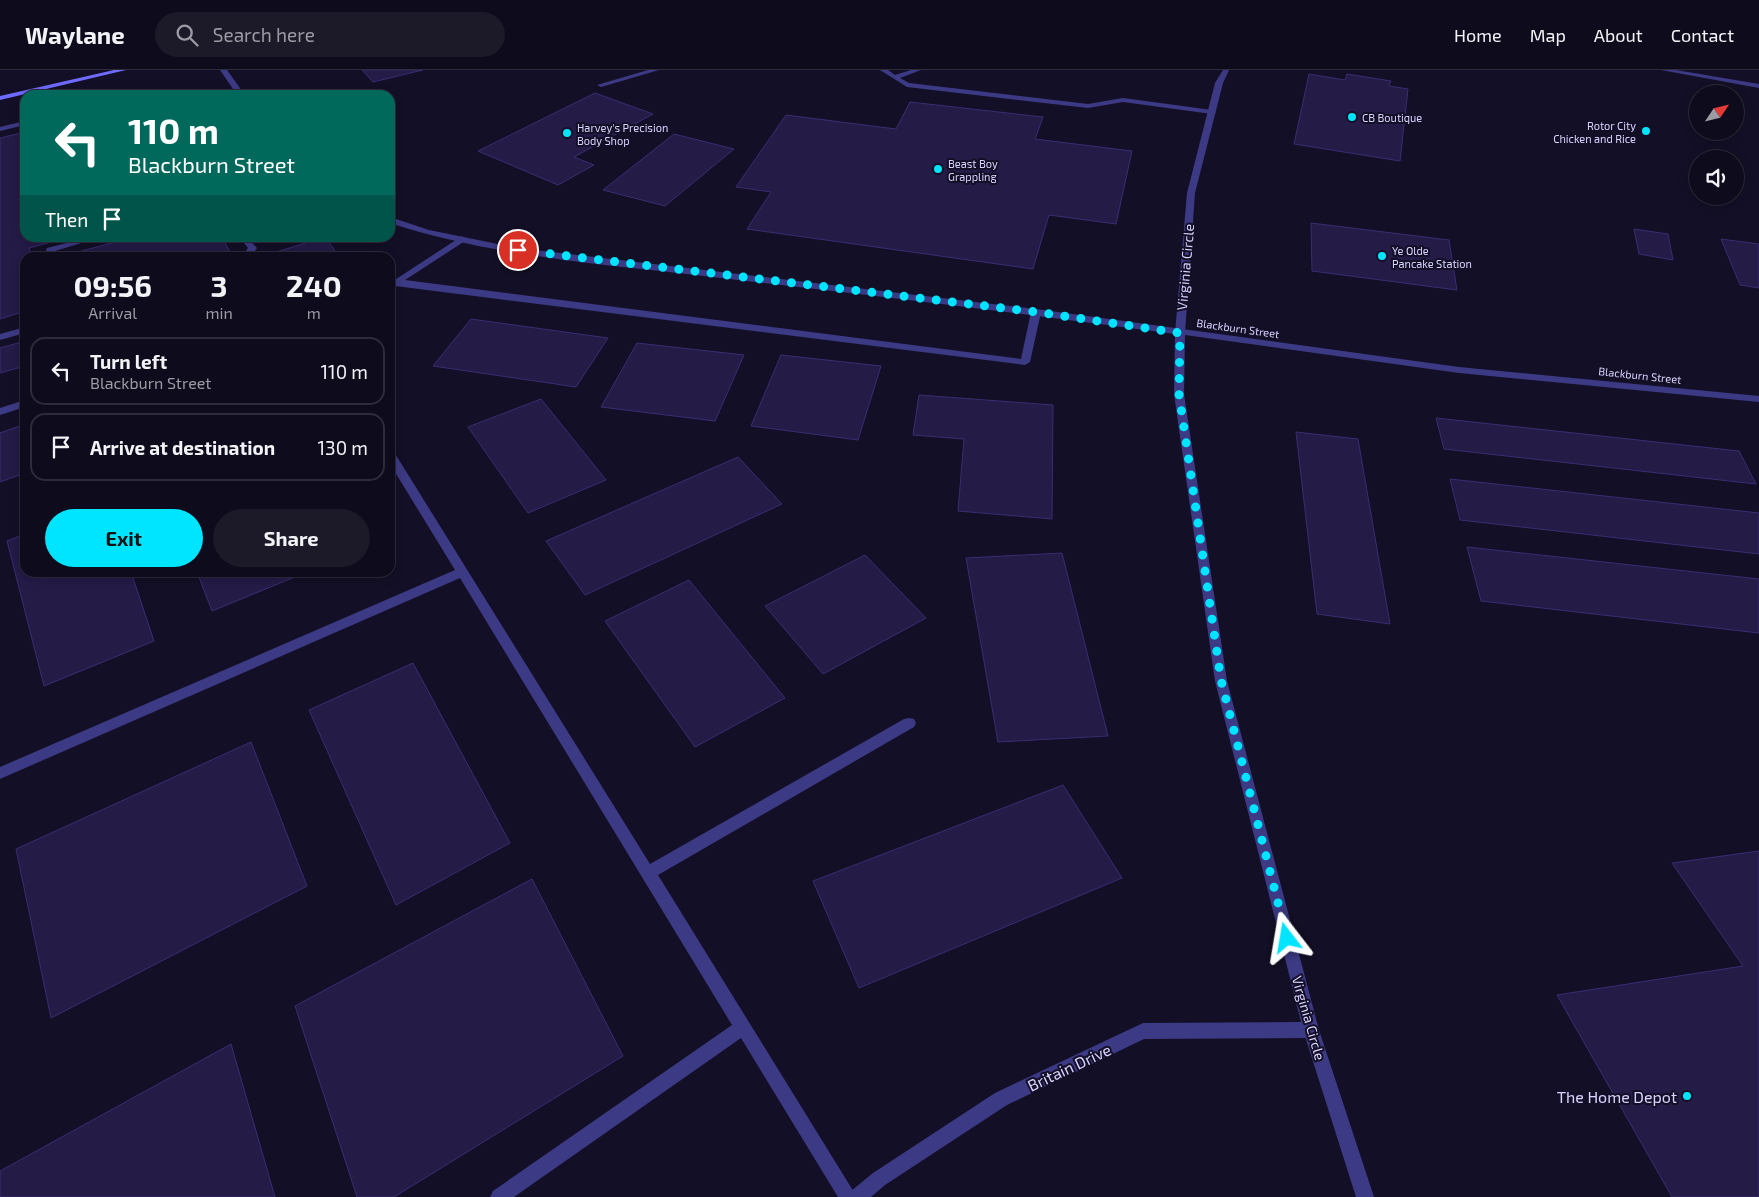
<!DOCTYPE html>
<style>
:root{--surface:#0e0b1c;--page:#1c1929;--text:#f1f3f6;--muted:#9b9ba3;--line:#2e2b3b;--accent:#00e5ff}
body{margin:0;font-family:"Exo 2",sans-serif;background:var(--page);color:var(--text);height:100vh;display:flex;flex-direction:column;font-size:19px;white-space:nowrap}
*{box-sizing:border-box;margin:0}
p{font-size:16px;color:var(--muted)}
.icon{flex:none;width:28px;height:28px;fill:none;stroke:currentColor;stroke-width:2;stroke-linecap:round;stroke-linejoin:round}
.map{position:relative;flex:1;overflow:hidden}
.panel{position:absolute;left:20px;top:182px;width:375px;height:325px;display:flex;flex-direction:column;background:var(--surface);border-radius:15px;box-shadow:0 2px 12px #0003,0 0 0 1px var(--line)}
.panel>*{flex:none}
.guide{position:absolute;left:20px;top:20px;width:375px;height:152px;border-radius:15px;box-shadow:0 2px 12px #0003,0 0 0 1px var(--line);background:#00695c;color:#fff;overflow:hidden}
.needle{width:32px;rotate:55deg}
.tools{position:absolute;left:1689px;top:15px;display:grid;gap:10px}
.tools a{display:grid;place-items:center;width:55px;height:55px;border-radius:50%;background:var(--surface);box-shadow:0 2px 12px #0003,0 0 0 1px var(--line);font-size:25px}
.pin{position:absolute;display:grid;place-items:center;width:42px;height:42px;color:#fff;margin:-21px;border:2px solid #fff;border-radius:50%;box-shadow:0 1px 5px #0007}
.me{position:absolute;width:55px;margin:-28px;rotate:346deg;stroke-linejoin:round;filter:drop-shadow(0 0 4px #0008)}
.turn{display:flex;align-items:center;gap:18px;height:105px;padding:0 25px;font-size:22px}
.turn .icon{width:65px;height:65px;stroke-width:2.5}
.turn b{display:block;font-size:35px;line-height:42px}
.then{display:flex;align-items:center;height:48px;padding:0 25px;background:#0003;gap:10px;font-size:19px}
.eta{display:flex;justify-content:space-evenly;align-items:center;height:85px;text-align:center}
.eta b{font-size:30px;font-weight:700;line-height:35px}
.cta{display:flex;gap:10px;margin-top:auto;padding:10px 25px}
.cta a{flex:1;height:58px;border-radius:30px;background:var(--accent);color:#111;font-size:20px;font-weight:700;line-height:58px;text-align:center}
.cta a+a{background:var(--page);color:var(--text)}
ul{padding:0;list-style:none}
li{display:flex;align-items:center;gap:15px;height:68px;margin:0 10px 8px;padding:0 15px;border:2px solid var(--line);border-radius:15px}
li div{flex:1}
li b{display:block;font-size:19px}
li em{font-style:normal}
header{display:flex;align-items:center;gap:30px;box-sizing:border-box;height:70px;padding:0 25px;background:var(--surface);border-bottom:1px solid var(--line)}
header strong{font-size:24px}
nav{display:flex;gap:28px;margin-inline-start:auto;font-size:18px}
.search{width:350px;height:45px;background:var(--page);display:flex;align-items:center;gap:12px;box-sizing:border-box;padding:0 18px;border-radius:28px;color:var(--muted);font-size:19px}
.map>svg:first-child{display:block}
.building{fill:#241b47;stroke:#3b2d73}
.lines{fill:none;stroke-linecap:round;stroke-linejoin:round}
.service{fill:#3d3a85;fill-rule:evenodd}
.minor{fill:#3d3a85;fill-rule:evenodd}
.tertiary{fill:#3d3a85;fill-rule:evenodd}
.secondary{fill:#6f6bff;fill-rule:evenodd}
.route{stroke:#00e5ff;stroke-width:9;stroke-dasharray:0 16.2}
.poi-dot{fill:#00e5ff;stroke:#130f26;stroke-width:2}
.labels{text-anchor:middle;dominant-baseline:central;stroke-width:4;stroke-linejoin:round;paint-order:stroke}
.far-poi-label{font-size:11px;fill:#d9d4ff;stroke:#130f26;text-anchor:start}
.far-street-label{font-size:11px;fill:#d9d4ff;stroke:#130f26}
.street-label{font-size:14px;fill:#d9d4ff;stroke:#130f26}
.near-street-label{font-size:16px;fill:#d9d4ff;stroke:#130f26}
.near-poi-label{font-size:16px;fill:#d9d4ff;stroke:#130f26;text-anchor:end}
</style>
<header>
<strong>Waylane</strong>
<div class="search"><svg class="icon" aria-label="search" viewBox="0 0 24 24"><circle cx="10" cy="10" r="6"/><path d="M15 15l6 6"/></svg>Search here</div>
<nav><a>Home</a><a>Map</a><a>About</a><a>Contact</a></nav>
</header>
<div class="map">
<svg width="1759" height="1127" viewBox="0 0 1759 1127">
<rect width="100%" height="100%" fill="#130f26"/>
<path class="building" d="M362 0H423L373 12Z
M1309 4 1345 10 1347 4 1391 11 1389 16 1408 19 1400 91 1294 74Z
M595 23 653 44 574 87 594 95 558 115 478 81Z
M910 32 1043 47 1035 69 1132 81 1116 154 1049 145 1033 199 747 159 771 122 736 117 786 45 896 59Z
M25 62V168H66L29 178 32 188H25V241L0 249V68Z
M674 64 734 79 665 136 603 120Z
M1311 153 1449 170 1457 220 1312 201Z
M1634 159 1668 164 1673 190 1639 184Z
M130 168H222L232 185 222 188H68L67 185Z
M322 168H326L340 188 260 187Z
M1721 169 1759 174V218L1740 215Z
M471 249 608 268 576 317 433 296Z
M25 271V296L0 303V278Z
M637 273 744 285 715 351 601 337Z
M781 285 881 296 858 370 751 356Z
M919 325 1053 335 1052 449 958 441 964 369 913 365Z
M541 329 606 410 528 443 468 357Z
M1436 348 1739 381 1756 414 1444 379Z
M25 354V403L0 412V363Z
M1296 362 1358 369 1390 554 1317 544Z
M738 387 782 434 585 525 546 471Z
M1450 409 1759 443V484L1460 450Z
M25 464V502H131L154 571 44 616 7 471Z
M1467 477 1759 509V563L1481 531Z
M1062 483 1108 666 998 672 966 488Z
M865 485 926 548 823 604 765 536Z
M197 502H307L212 541Z
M689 510 785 628 695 677 605 551Z
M413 593 510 773 396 835 309 640Z
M251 672 307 816 51 948 16 779Z
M1063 715 1122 808 859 918 813 811Z
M1759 781V1127H1672L1557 925 1743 896 1672 793Z
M532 809 623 986 394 1127H357L295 936Z
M231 974 275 1127H0V1101Z"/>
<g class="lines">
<path class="service" d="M648 0H659L601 17 597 15Z
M880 0H888L895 5 911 0H921L900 8 909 13 1088 34 1123 28 1212 40 1216 42 1212 44 1123 32 1088 38 907 17Z
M238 19H241V23L217 25Z
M25 51V55L0 61V57Z
M462 166 466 169 465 171 405 210 1021 289 1031 242 1036 239 1041 242 1030 292 1025 295 395 216 390 213Z
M86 168H98L55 181 57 188H48L46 180 47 178Z
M240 168H248L257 178 250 188H241L248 178Z
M25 257V263L0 270V264Z
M25 330V337L0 345V338Z
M390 381 394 382 650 794 904 649 909 648 914 649 916 653 914 657 658 805 857 1127H838L741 968 514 1127H490L493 1121 732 955 460 508 0 709V697L455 500 390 394Z"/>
<path class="minor" d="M1223 0H1229L1223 13 1195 123 1185 263 1180 266 1175 263 1187 123 1215 13Z
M1661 0H1676L1759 14V18Z
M1311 952 1317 954 1319 960 1374 1127H1356L1303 960 1305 954Z"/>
<path class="tertiary" d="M220 0H227L245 25H237Z
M390 147 429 160 518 178 1036 239 1459 297 1759 326V332L1459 303 1185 265 1184 324 1227 611 1319 960 1317 966 1311 968 1144 969 1007 1035 885 1115 871 1127H848L851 1121 873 1103 995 1023 1143 953 1301 952 1215 611 1174 324 1175 264C1021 243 867 225 712 207 604 194 494 187 390 153Z"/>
<path class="secondary" d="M114 0H126L0 30V26Z"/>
</g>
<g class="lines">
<path class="route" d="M518 180 1036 242 1180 263 1179 324 1221 610 1287 868"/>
</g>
<g class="poi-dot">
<circle cx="1352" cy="47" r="5"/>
<circle cx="1646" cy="61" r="5"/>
<circle cx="567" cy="63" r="5"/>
<circle cx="938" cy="99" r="5"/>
<circle cx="1382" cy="186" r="5"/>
<circle cx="1687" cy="1026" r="5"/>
</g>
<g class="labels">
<g class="far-poi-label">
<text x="1362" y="47">CB Boutique</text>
<text x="1636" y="55" text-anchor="end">Rotor City<tspan x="1636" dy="13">Chicken and Rice</tspan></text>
<text x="577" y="57">Harvey's Precision<tspan x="577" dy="13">Body Shop</tspan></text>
<text x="948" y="93">Beast Boy<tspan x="948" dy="13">Grappling</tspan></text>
<text x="1392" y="180">Ye Olde<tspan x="1392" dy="13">Pancake Station</tspan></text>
</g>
<g class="far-street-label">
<text transform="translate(1238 258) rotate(8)">Blackburn Street</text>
<text transform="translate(1640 305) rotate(6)">Blackburn Street</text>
</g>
<g class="street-label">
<text transform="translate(1185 197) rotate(-85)">Virginia Circle</text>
<text transform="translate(1309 948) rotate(74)">Virginia Circle</text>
</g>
<g class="near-street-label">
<text transform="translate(1069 997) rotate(-25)">Britain Drive</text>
</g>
<g class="near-poi-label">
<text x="1677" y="1026">The Home Depot</text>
</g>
</g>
</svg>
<div class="tools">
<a><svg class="needle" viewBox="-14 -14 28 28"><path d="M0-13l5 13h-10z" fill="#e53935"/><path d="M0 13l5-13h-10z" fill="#9b9ba3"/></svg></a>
<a><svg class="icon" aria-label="sound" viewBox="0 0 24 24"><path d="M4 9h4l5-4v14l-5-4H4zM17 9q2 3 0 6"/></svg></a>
</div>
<div class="pin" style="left:518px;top:180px;background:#d93025"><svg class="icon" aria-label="arrive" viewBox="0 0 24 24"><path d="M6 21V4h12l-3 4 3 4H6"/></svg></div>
<svg class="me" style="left:1287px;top:868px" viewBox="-20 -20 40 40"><path d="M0-17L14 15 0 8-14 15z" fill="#00e5ff" stroke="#fff" stroke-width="4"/></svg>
<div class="guide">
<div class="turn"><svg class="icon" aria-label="left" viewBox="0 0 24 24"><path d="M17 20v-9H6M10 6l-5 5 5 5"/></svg><div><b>110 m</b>Blackburn Street</div></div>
<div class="then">Then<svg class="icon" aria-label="arrive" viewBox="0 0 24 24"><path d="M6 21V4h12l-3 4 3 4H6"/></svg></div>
</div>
<section class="panel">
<div class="eta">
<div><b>09:56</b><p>Arrival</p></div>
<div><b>3</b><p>min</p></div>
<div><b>240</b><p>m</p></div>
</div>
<ul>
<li><svg class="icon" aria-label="left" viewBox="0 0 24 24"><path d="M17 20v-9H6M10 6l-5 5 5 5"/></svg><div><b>Turn left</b><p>Blackburn Street</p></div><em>110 m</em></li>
<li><svg class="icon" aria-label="arrive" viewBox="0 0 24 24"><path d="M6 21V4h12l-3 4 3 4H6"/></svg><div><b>Arrive at destination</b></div><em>130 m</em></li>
</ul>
<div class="cta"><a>Exit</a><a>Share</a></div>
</section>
</div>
